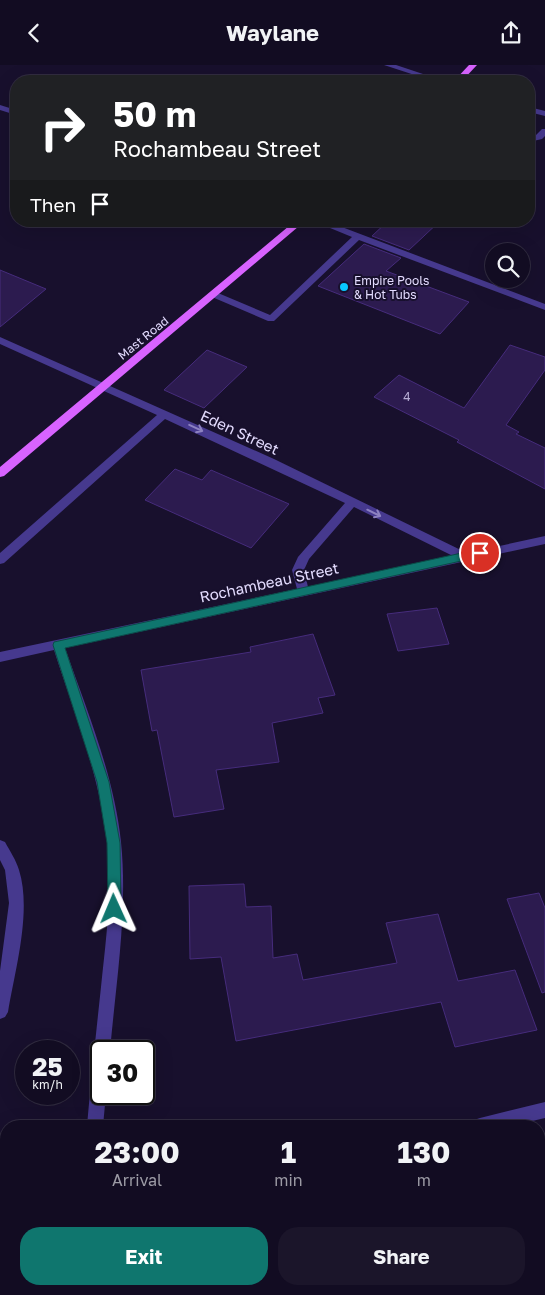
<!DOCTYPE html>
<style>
:root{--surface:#120c22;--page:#1b152a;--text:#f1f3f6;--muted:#9c9ba5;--line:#312c40;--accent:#0f766e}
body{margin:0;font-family:"Golos Text",sans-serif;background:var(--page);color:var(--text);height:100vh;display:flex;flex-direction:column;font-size:19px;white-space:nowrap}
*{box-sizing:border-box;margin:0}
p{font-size:16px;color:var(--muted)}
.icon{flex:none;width:28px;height:28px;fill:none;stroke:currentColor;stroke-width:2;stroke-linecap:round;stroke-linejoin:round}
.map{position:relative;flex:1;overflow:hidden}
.panel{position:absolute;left:0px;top:1055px;width:545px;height:175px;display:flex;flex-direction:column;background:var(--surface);border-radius:20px 20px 0 0;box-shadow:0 5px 20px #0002,0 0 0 1px var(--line)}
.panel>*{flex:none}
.banner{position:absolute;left:10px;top:10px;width:525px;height:152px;border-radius:20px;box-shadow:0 5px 20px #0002,0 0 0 1px var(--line);background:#202124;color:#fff;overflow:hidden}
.fabs{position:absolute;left:485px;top:178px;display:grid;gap:10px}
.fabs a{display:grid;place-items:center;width:45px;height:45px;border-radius:50%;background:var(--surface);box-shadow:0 5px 20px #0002,0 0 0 1px var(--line);font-size:25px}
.speed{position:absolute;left:15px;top:975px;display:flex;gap:10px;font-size:25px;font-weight:700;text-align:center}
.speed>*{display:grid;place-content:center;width:65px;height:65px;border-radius:50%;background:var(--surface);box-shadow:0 5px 20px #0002,0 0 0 1px var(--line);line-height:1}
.speed small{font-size:12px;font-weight:400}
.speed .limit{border:2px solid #111;border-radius:8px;background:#fff;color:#111}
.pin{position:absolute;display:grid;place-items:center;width:42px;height:42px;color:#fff;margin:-21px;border:2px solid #fff;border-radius:50%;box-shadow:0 1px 5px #0007}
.me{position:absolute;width:55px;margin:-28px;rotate:359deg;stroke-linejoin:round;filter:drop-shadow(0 0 4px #0008)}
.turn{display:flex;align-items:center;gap:18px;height:105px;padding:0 20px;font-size:22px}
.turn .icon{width:65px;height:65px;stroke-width:2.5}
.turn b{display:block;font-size:35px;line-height:42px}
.then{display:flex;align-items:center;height:48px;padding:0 20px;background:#0003;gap:10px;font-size:19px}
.eta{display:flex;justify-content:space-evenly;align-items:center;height:85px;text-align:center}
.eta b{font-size:30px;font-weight:700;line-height:35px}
.primary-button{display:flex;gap:10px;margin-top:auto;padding:10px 20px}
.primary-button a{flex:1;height:58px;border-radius:20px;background:var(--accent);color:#fff;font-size:20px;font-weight:700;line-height:58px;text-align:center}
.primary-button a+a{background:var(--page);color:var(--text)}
header{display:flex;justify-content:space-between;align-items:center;height:65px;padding:0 20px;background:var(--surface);font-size:22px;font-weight:700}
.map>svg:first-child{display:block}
.building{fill:#2c1b4f;stroke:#462c7c}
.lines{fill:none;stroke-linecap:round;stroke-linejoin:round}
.minor{fill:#46398e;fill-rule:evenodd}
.major{fill:#d863ff;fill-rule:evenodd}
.oneway{stroke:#8d82c1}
.route{fill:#0f766e;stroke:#0a4d48}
.poi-dot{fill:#08c7ff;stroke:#18102d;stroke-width:2}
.labels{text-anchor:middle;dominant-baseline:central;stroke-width:4;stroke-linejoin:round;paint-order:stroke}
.far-poi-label{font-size:12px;fill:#e4dcff;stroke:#18102d;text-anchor:start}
.far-street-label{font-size:12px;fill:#e4dcff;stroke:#18102d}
.number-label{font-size:12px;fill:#b6acd3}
.street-label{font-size:15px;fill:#e4dcff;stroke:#18102d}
</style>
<header><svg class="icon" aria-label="back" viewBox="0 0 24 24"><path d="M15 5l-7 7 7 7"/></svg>Waylane<svg class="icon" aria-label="share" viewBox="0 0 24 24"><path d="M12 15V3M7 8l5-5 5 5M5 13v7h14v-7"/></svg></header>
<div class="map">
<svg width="545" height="1230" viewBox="0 0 545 1230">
<rect width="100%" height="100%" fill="#18102d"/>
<path class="building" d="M388 156H440L409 185 372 171Z
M364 179 401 193 386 206 469 237 440 269 318 221Z
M0 205 46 224 0 262Z
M510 280 545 292V305L506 360 519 367 516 369 545 383V424L457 377 459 375 374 332 399 310 464 343Z
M207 285 247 302 204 343 164 325Z
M175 404 202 415 211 405 289 439 251 483 145 435Z
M437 543 449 579 398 586 387 549Z
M313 569 335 630 318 633 323 648 272 658 279 697 216 705 224 744 174 752 157 665 152 666 141 605 251 587 250 582Z
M244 819 246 842 271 841 273 893 297 889 303 915 397 898 386 858 438 849 458 916 515 905 537 965 455 982 441 937 236 976 221 892 190 894 189 821Z
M539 828 545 843V927L542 928 507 834Z"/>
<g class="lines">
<path class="minor" d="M384 0H396L444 16H433Z
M0 40 16 45V50L0 45Z
M529 42 545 46V51L529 47Z
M542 64H545V71L542 74 529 77V72L536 70Z
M313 156H326L545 239V245L359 175 274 256H268L212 232V228H218L270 250 352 172Z
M0 272 274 394 467 488 545 471V479L65 583C87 646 114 710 121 777 128 846 116 917 110 986H101V1029H106L103 1061H87C91 1014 96 969 101 922 106 874 113 823 107 775 99 709 74 647 54 585L0 597V587L297 524 292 505 298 492 345 438 165 354 4 498 0 499V488L157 350 0 279ZM354 442 453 491 308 522 304 505 309 494Z
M0 775 5 777C10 786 16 795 19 805 32 846 15 905 8 947L5 952 0 954V906L9 838 5 805 0 795Z
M545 1037V1053L511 1061H472L474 1055 480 1053Z
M72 1224H88V1230H70Z"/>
<path class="major" d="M469 0H477L462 16H454Z
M295 156H305L4 411 0 412V402Z"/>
</g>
<defs><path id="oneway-shaft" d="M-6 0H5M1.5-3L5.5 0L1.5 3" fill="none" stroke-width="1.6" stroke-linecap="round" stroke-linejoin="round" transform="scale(1.25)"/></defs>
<g class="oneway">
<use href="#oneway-shaft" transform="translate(196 363) rotate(25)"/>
<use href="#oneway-shaft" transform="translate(374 448) rotate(26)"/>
</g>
<path class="route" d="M480 484 484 485 486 488 484 491 65 583 109 717 120 778 121 844 119 848 114 849 110 848 108 844 107 778 97 717 53 580 54 577Z"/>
<circle class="poi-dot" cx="344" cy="222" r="5"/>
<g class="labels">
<g class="far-poi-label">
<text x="354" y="215">Empire Pools<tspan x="354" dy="14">&amp; Hot Tubs</tspan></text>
</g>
<g class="far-street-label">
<text transform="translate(143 273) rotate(-39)">Mast Road</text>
</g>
<g class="number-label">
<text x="407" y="331">4</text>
</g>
<g class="street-label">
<text transform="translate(240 367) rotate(25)">Eden Street</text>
<text transform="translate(269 517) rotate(-12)">Rochambeau Street</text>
</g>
</g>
</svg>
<div class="fabs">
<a><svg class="icon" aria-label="search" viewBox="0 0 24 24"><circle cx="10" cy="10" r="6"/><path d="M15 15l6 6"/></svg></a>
</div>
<div class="speed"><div>25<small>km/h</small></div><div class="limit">30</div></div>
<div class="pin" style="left:480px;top:488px;background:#d93025"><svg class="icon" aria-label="arrive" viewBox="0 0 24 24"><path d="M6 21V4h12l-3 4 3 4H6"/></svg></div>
<svg class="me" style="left:114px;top:844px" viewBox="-20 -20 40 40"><path d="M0-17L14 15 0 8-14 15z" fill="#0f766e" stroke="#fff" stroke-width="4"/></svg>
<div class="banner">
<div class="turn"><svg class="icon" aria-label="right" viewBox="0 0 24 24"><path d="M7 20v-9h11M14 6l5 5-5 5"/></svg><div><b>50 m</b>Rochambeau Street</div></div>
<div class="then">Then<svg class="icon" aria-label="arrive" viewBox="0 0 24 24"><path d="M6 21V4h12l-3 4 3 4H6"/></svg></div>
</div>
<section class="panel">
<div class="eta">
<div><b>23:00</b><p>Arrival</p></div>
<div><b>1</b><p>min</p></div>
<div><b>130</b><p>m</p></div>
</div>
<div class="primary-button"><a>Exit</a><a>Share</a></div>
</section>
</div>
